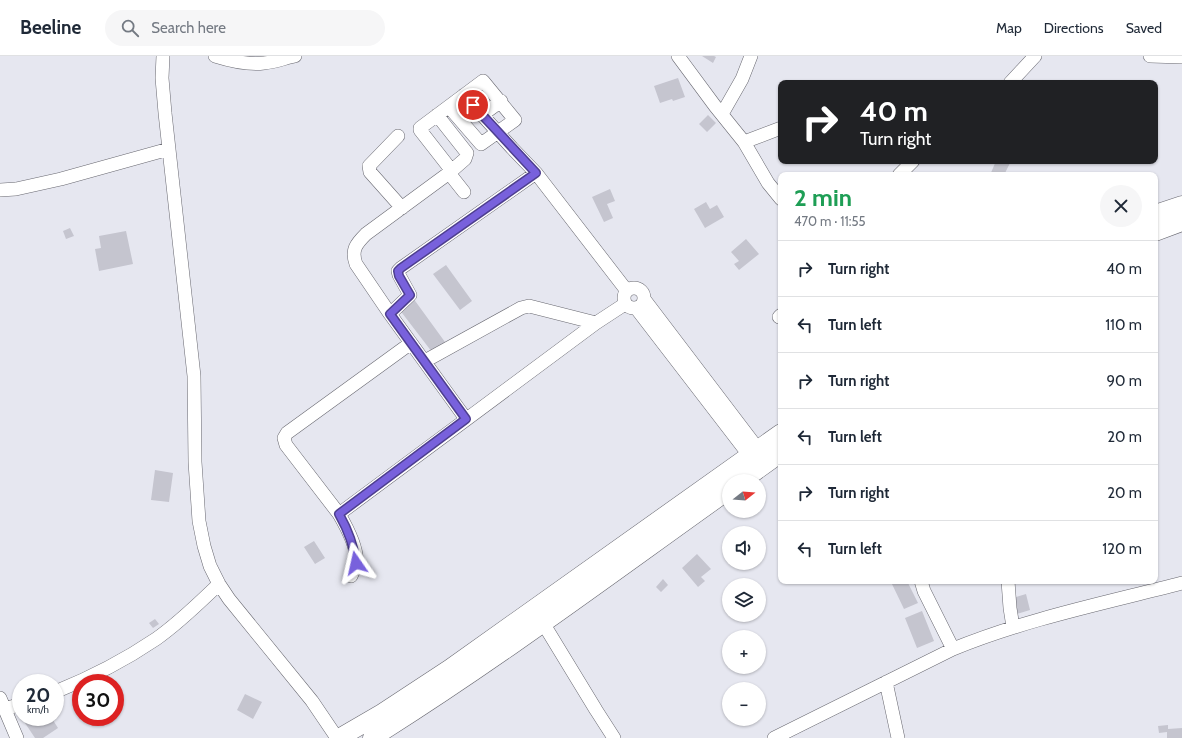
<!DOCTYPE html>
<meta charset="utf-8">
<style>
:root{--surface:#fff;--page:#f6f6f7;--text:#1f2937;--muted:#747a83;--line:#e0e1e3}
body{margin:0;font-family:Cabin,sans-serif;background:var(--page);color:var(--text);height:100vh;display:flex;flex-direction:column;font-size:15px;white-space:nowrap}
*{box-sizing:border-box;margin:0}
p{font-size:13px;color:var(--muted)}
.icon{flex:none;width:22px;height:22px;fill:none;stroke:currentColor;stroke-width:2;stroke-linecap:round;stroke-linejoin:round}
.map{position:relative;flex:1;overflow:hidden}
.side{position:absolute;left:778px;top:116px;width:380px;height:412px;display:flex;flex-direction:column;background:var(--surface);border-radius:8px;box-shadow:0 1px 3px #0004}
.side>*{flex:none}
.hud{position:absolute;left:778px;top:24px;width:380px;height:84px;border-radius:8px;box-shadow:0 1px 3px #0004;background:#202124;color:#fff;overflow:hidden}
.needle{width:26px;rotate:73deg}
.buttons{position:absolute;left:722px;top:418px;display:grid;gap:8px}
.buttons a{display:grid;place-items:center;width:44px;height:44px;border-radius:50%;background:var(--surface);box-shadow:0 1px 3px #0004;font-size:20px}
.speed{position:absolute;left:12px;top:618px;display:flex;gap:8px;font-size:20px;font-weight:700;text-align:center}
.speed>*{display:grid;place-content:center;width:52px;height:52px;border-radius:50%;background:var(--surface);box-shadow:0 1px 3px #0004;line-height:1}
.speed small{font-size:10px;font-weight:400}
.speed .limit{border:6px solid #d22;background:#fff;color:#111}
.pin{position:absolute;display:grid;place-items:center;width:34px;height:34px;color:#fff;margin:-17px;border:2px solid #fff;border-radius:50%;box-shadow:0 1px 4px #0007}
.me{position:absolute;width:44px;margin:-22px;rotate:349deg;stroke-linejoin:round;filter:drop-shadow(0 0 3px #0008)}
.turn{display:flex;align-items:center;gap:14px;height:84px;padding:0 16px;font-size:18px}
.turn .icon{width:52px;height:52px;stroke-width:2.5}
.turn b{display:block;font-size:28px;line-height:34px}
.round{display:grid;place-items:center;flex:none;width:42px;height:42px;border-radius:21px;background:var(--page)}
.head{display:flex;align-items:center;justify-content:space-between;height:68px;padding:0 16px}
h1{font-size:24px;font-weight:800;line-height:30px;color:#1e9e55}
ul{padding:0;list-style:none}
li{display:flex;align-items:center;gap:12px;height:56px;padding:0 16px;border-top:1px solid var(--line)}
li div{flex:1}
li b{display:block;font-size:15px}
li em{font-style:normal}
header{display:flex;align-items:center;gap:24px;box-sizing:border-box;height:56px;padding:0 20px;background:var(--surface);border-bottom:1px solid var(--line)}
header strong{font-size:19px}
nav{display:flex;gap:22px;margin-inline-start:auto;font-size:14px}
.search{width:280px;height:36px;background:var(--page);display:flex;align-items:center;gap:10px;box-sizing:border-box;padding:0 14px;border-radius:22px;color:var(--muted);font-size:15px}
.map>svg:first-child{display:block}
.building{fill:#c5c5cf}
.lines{fill:none;stroke-linecap:round;stroke-linejoin:round}
.minor-casing{stroke:#686870;stroke-width:14}
.highway-casing{stroke:#686870;stroke-width:19}
.minor{stroke:#fff;stroke-width:13}
.highway{stroke:#fff;stroke-width:18}
.route-casing{stroke:#4e3f8f;stroke-width:10}
.route{stroke:#7861dc;stroke-width:7}
</style>
<header>
<strong>Beeline</strong>
<div class="search"><svg class="icon" aria-label="search" viewBox="0 0 24 24"><circle cx="10" cy="10" r="6"/><path d="M15 15l6 6"/></svg>Search here</div>
<nav><a>Map</a><a>Directions</a><a>Saved</a></nav>
</header>
<div class="map">
<svg width="1182" height="682" viewBox="0 0 1182 682">
<rect width="100%" height="100%" fill="#e6e7f0"/>
<path class="building" d="M702 0H714L716 1 713 7Z
M678 22 685 41 673 45 672 43 660 47 654 30Z
M708 59 716 67 707 76 699 68Z
M996 105H1011L1004 119H990Z
M610 133 615 145 607 148 613 162 604 166 592 141Z
M706 146 710 153 717 149 724 161 705 172 694 153Z
M70 172 74 180 66 183 63 175Z
M126 175 133 208 99 215 95 193 101 192 99 180Z
M746 183 759 198 739 214 734 208 739 205 731 196Z
M446 209 472 245 460 254 433 218Z
M413 242 445 286 432 296 399 253Z
M155 414 173 417 169 446 151 444Z
M314 485 325 502 315 508 304 491Z
M697 498 711 513 701 521 705 525 698 531 682 512Z
M663 523 668 529 661 536 656 531Z
M894 525H907L918 547 904 553 891 526Z
M1026 538 1030 554 1010 560 1006 544Z
M922 555 934 585 917 592 905 562Z
M155 563 159 568 153 572 149 567Z
M245 638 262 646 253 663 237 654Z
M34 661H51L58 672 43 682H35L25 667Z
M1168 669V673L1182 672V682H1167V676L1159 677 1158 670Z"/>
<g class="lines">
<g class="minor-casing">
<path id="minor" d="M163 0 162 22 165 57 194 320 195 406 199 465 204 490 210 510 219 528 229 543 312 645 337 682
M215 0C231 5 248 9 264 7 275 6 285 2 295 0
M678 0 715 50 744 86 768 127 781 143
M1150 0 1182 1
M1010 27 1035 0
M464 39 512 92 536 117 627 235
M449 51 481 88 515 64 483 25 420 72V74L452 115
M722 58 742 23 751 0
M437 59 467 97 465 103 449 117 366 178C356 188 351 194 356 208L390 258 466 363
M482 59 501 45
M398 80 369 110 370 116 402 152
M744 86 781 72
M449 117 464 136
M899 119 913 105
M0 134 16 133 61 123 169 93
M624 242a10 10 0 1 1 20 0a10 10 0 1 1-20 0Z
M644 243 758 393
M636 252 749 399
M390 258 410 239 399 219 398 215 401 212 536 117
M779 261 781 259
M425 305 521 252 529 250 596 267
M339 458 596 267 625 248
M351 520C353 516 355 512 356 508 359 494 346 470 339 458L286 389 284 382 287 377 411 287
M921 525 924 535 953 593
M1008 525 1010 552 1013 571
M543 567 596 654 614 682
M886 626 898 682
M55 636C90 622 125 604 156 583 179 567 199 547 219 528
M0 642 17 682
M5 653 21 648
M774 682 953 593C1026 563 1105 547 1182 527"/>
</g>
<g class="highway-casing">
<path id="highway" d="M1155 158 1182 149
M1155 176 1182 166
M742 425 781 397
M339 682 382 657 449 613 781 377
M372 682C495 605 611 518 729 434"/>
</g>
<use href="#minor" class="minor"/>
<use href="#highway" class="highway"/>
</g>
<g class="lines">
<g class="route-casing">
<path id="route" d="M356 507C354 489 348 474 339 458L466 363 390 258 410 239 399 220 398 215 401 212 536 117 473 49"/>
</g>
<use href="#route" class="route"/>
</g>
</svg>
<div class="buttons">
<a><svg class="needle" viewBox="-14 -14 28 28"><path d="M0-13l5 13h-10z" fill="#e53935"/><path d="M0 13l5-13h-10z" fill="#747a83"/></svg></a>
<a><svg class="icon" aria-label="sound" viewBox="0 0 24 24"><path d="M4 9h4l5-4v14l-5-4H4zM17 9q2 3 0 6"/></svg></a>
<a><svg class="icon" aria-label="layers" viewBox="0 0 24 24"><path d="M12 4l9 5-9 5-9-5zM3 14l9 5 9-5"/></svg></a>
<a>+</a>
<a>−</a>
</div>
<div class="speed"><div>20<small>km/h</small></div><div class="limit">30</div></div>
<div class="pin" style="left:473px;top:49px;background:#d93025"><svg class="icon" aria-label="arrive" viewBox="0 0 24 24"><path d="M6 21V4h12l-3 4 3 4H6"/></svg></div>
<svg class="me" style="left:356px;top:507px" viewBox="-20 -20 40 40"><path d="M0-17L14 15 0 8-14 15z" fill="#7861dc" stroke="#fff" stroke-width="4"/></svg>
<div class="hud">
<div class="turn"><svg class="icon" aria-label="right" viewBox="0 0 24 24"><path d="M7 20v-9h11M14 6l5 5-5 5"/></svg><div><b>40 m</b>Turn right</div></div>
</div>
<section class="side">
<div class="head"><div><h1>2 min</h1><p>470 m · 11:55</p></div><a class="round"><svg class="icon" aria-label="close" viewBox="0 0 24 24"><path d="M6 6l12 12M18 6L6 18"/></svg></a></div>
<ul>
<li><svg class="icon" aria-label="right" viewBox="0 0 24 24"><path d="M7 20v-9h11M14 6l5 5-5 5"/></svg><div><b>Turn right</b></div><em>40 m</em></li>
<li><svg class="icon" aria-label="left" viewBox="0 0 24 24"><path d="M17 20v-9H6M10 6l-5 5 5 5"/></svg><div><b>Turn left</b></div><em>110 m</em></li>
<li><svg class="icon" aria-label="right" viewBox="0 0 24 24"><path d="M7 20v-9h11M14 6l5 5-5 5"/></svg><div><b>Turn right</b></div><em>90 m</em></li>
<li><svg class="icon" aria-label="left" viewBox="0 0 24 24"><path d="M17 20v-9H6M10 6l-5 5 5 5"/></svg><div><b>Turn left</b></div><em>20 m</em></li>
<li><svg class="icon" aria-label="right" viewBox="0 0 24 24"><path d="M7 20v-9h11M14 6l5 5-5 5"/></svg><div><b>Turn right</b></div><em>20 m</em></li>
<li><svg class="icon" aria-label="left" viewBox="0 0 24 24"><path d="M17 20v-9H6M10 6l-5 5 5 5"/></svg><div><b>Turn left</b></div><em>120 m</em></li>
</ul>
</section>
</div>
